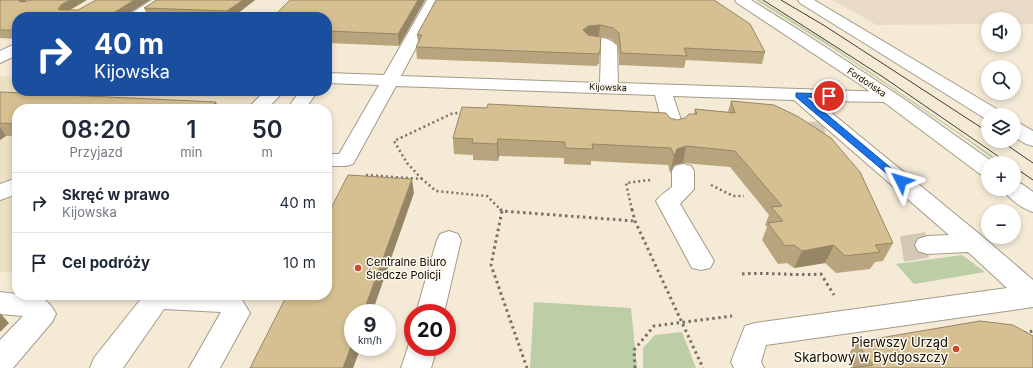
<!DOCTYPE html>
<html lang="pl">
<meta charset="utf-8">
<style>
:root{--surface:#fff;--page:#f2f2f3;--text:#1f2937;--muted:#747a83;--line:#e0e1e3}
body{margin:0;font-family:Inter,sans-serif;background:var(--page);color:var(--text);height:100vh;display:flex;flex-direction:column;font-size:15px;white-space:nowrap}
*{box-sizing:border-box;margin:0}
p{font-size:13px;color:var(--muted)}
.icon{flex:none;width:22px;height:22px;fill:none;stroke:currentColor;stroke-width:2;stroke-linecap:round;stroke-linejoin:round}
.map{position:relative;flex:1;overflow:hidden}
.drawer{position:absolute;left:12px;top:104px;width:320px;height:196px;display:flex;flex-direction:column;background:var(--surface);border-radius:16px;box-shadow:0 2px 6px #0003}
.drawer>*{flex:none}
.hud{position:absolute;left:12px;top:12px;width:320px;height:84px;border-radius:16px;box-shadow:0 2px 6px #0003;background:#1a4fa0;color:#fff;overflow:hidden}
.fabs{position:absolute;left:981px;top:12px;display:grid;gap:8px}
.fabs a{display:grid;place-items:center;width:40px;height:40px;border-radius:50%;background:var(--surface);box-shadow:0 2px 6px #0003;font-size:20px}
.speed{position:absolute;left:344px;top:304px;display:flex;gap:8px;font-size:20px;font-weight:700;text-align:center}
.speed>*{display:grid;place-content:center;width:52px;height:52px;border-radius:50%;background:var(--surface);box-shadow:0 2px 6px #0003;line-height:1}
.speed small{font-size:10px;font-weight:400}
.speed .limit{border:6px solid #d22;background:#fff;color:#111}
.pin{position:absolute;display:grid;place-items:center;width:34px;height:34px;color:#fff;margin:-17px;border:2px solid #fff;border-radius:50%;box-shadow:0 1px 4px #0007}
.me{position:absolute;width:44px;margin:-22px;rotate:310deg;stroke-linejoin:round;filter:drop-shadow(0 0 3px #0008)}
.turn{display:flex;align-items:center;gap:14px;height:84px;padding:0 16px;font-size:18px}
.turn .icon{width:52px;height:52px;stroke-width:2.5}
.turn b{display:block;font-size:28px;line-height:34px}
.eta{display:flex;justify-content:space-evenly;align-items:center;height:68px;text-align:center}
.eta b{font-size:24px;font-weight:600;line-height:28px}
ul{padding:0;list-style:none}
li{display:flex;align-items:center;gap:12px;height:60px;padding:0 16px;border-top:1px solid var(--line)}
li div{flex:1}
li b{display:block;font-size:15px}
li em{font-style:normal}
.map>svg:first-child{display:block}
.industrial{fill:#eadbc8}
.built{fill:#ebdfc4}
.green{fill:#bdcda6}
.lines{fill:none;stroke-linecap:round;stroke-linejoin:round}
.minor-tunnel-far1{stroke:#d2c9b7;stroke-width:20;stroke-dasharray:20 10;stroke-linecap:butt}
.minor-tunnel{stroke:#d2c9b7;stroke-width:26;stroke-dasharray:26 14;stroke-linecap:butt}
.minor-casing{stroke:#a39b88;stroke-width:2}
.major-casing{stroke:#a39b88;stroke-width:2}
.path-far1{stroke:#777064;stroke-width:2.5;stroke-dasharray:2 3;stroke-linecap:butt}
.path{stroke:#777064;stroke-width:3;stroke-dasharray:2.5 3.5;stroke-linecap:butt}
.minor{fill:#fff;fill-rule:evenodd}
.major{fill:#fff;fill-rule:evenodd}
.tram{stroke:#413c33;stroke-width:1}
.wall{fill:#b8a57e}
.shaded-wall{fill:#968666}
.building{fill:#d6c092;stroke:#968666}
.route{fill:#1a73e8;stroke:#114b97}
.poi-dot{fill:#d1462e;stroke:#fef8ec;stroke-width:1.5}
.labels{text-anchor:middle;dominant-baseline:central;stroke-width:3;stroke-linejoin:round;paint-order:stroke}
.far-street-label{font-size:9px;fill:#0e0b05;stroke:#fef8ec}
.poi-label{font-size:11px;fill:#0e0b05;stroke:#fef8ec;text-anchor:start}
.near-poi-label{font-size:13px;fill:#0e0b05;stroke:#fef8ec;text-anchor:end}
</style>
<div class="map">
<svg width="1033" height="368" viewBox="0 0 1033 368">
<rect width="100%" height="100%" fill="#f4ead6"/>
<path class="industrial" d="M832 0H1033V24H1014V19H988V24L877 25Z"/>
<path class="built" d="M0 76H17V91H280L282 92 269 109H17V273L0 272Z"/>
<path class="green" d="M756 0H760L825 41 1003 163H998L966 139 840 53Z
M962 255 985 272 914 284 896 264Z
M534 302 631 308 637 368H530Z
M682 332 696 368H643V348L655 335Z"/>
<g class="lines">
<path class="minor-tunnel-far1" d="M809 132 825 131"/>
<path class="minor-tunnel" d="M902 249 927 245"/>
<g class="minor-casing">
<path id="minor" d="M152 0H168L144 17H128L130 14Z
M427 0H441L401 76 600 83 601 48 587 45 584 42 587 39C597 36 610 37 617 46L618 83 889 92 895 93 898 97 895 101 889 102 817 101 983 237 1033 280V307L766 345 761 362 764 368H734L731 362 745 326 755 323 1007 288 968 252 927 254 918 251 915 245 918 239 927 236 949 235 794 100 673 96 684 129 681 133 674 135 667 133 664 129 655 95 396 86 353 164 346 166H327V154H339L379 85 327 83V73L384 75Z
M17 43V55L0 63V51Z
M265 91H284L267 109H247Z
M300 91H318L305 109H287Z
M683 164 691 166 694 171V189L680 204 714 261 710 268 701 270 692 268 656 201C660 195 666 192 672 187V171L675 166Z
M17 178V194L0 200V184Z
M449 231 458 234 461 240 444 313H416L437 240 440 234Z
M0 292 17 294V295C36 295 47 296 56 314L52 322 13 368H0V340L23 316 0 314Z
M144 295H239L250 313 220 368H189L221 312 164 309 123 368H90L94 358Z
M411 338H413V347H437L431 368H401Z"/>
</g>
<g class="major-casing">
<path id="major" d="M735 0H751L810 37 904 99 994 163H988V175L980 174 861 85 737 3Z
M798 0H814L1000 111 1002 115H988V119H986L800 3Z
M1014 122 1021 124 1033 131V146L1026 144 1014 137Z
M1014 182 1022 184 1033 192V212C1021 208 1009 199 1003 189H1014Z"/>
</g>
<path class="path-far1" d="M366 175 422 179 436 191 487 196 501 210
M422 179 407 163 394 141 451 114 463 112
M711 185 733 196H744
M632 210 626 183 650 180"/>
<path class="path" d="M500 209 502 211 635 221
M632 209 635 221 703 368
M502 211 491 265 527 368
M742 274C769 272 794 276 821 274L834 295
M1024 333 1033 331
M635 368 634 350 654 326 732 316"/>
<use href="#minor" class="minor"/>
<use href="#major" class="major"/>
<path class="tram" d="M763 0 883 77 1008 163
M781 0 825 26 988 132
M1001 141 1033 163
M1014 167 1033 180"/>
</g>
<path class="wall" d="M0 0H27L25 2 69 10 123 17H17V39L0 38Z
M156 0H255L233 17H170L148 16 144 8Z
M425 0 399 46 327 43V17Z
M714 0 765 52 762 64 686 60 684 68 619 65 618 45 611 39 599 36H596L600 52 599 64H598L597 66 417 59 416 47 418 42 417 35Z
M0 92 17 109V136H6L0 140Z
M731 101 893 243 883 261 875 262 870 269 836 273 825 263 794 268 787 263 778 264 762 240 767 227 765 225 769 215 730 167 683 163 674 165 670 173 668 165 591 161V165L564 164V158L499 156 498 161 473 160V155L454 154 453 138 670 118 677 120 685 118 694 114 695 109 728 112Z
M856 342 1033 368H854L847 357Z"/>
<path class="shaded-wall" d="M19 0H27L22 5Z
M70 0H87L65 13 63 17 58 9 61 5Z
M134 0H150L123 17H107Z
M243 0H255L233 17H229L227 11Z
M418 0H425L399 46 398 34Z
M600 25 599 36 587 38 583 30 588 26Z
M216 102 219 109H209Z
M0 127 6 136 0 140Z
M498 139 499 156 498 161 497 144Z
M686 146 683 163 674 165 670 173 674 156 677 149Z
M412 179 414 193 372 313H363Z
M834 245 825 263 794 268 802 251Z
M0 313 9 323 0 332Z
M353 341V347H361L353 368H343Z"/>
<path class="building" d="M0 0H19V1L23 2 32 0H70L61 5 58 9 60 10H78L96 0H134L107 17H17V30H0Z
M156 0H243L227 11 144 8Z
M290 0H418L398 34 327 31V17H273Z
M436 0H714L750 24 765 52 684 48 687 56 621 53 619 33 613 28 600 25 588 26 583 30 588 35 601 37 600 52H599V54L416 47 422 35H417Z
M0 92 216 102 209 109H17V124L0 123Z
M731 101 774 105 797 116 831 138 860 172 893 243 875 245 880 252 845 256 834 245 802 251 794 245 785 246 768 223 783 221 771 207 782 206 735 151 686 146 677 149 674 156 671 148 592 144 593 149 565 148V142L498 139 497 144 472 143 473 139 453 138 462 107 487 108 488 104 666 113 670 118 677 120 685 118 689 114H697L695 109 735 113Z
M348 175 412 179 363 313H353V341L343 368H250L287 295H327V216Z
M980 321 1013 325 1033 336V368H851L873 365 856 342Z"/>
<path class="route" d="M796 93 832 94 833 96 829 98 806 97 904 179 906 181 904 183H898L796 97Z"/>
<g class="poi-dot">
<circle cx="358" cy="268" r="4"/>
<circle cx="956" cy="349" r="4"/>
</g>
<g class="labels">
<g class="far-street-label">
<text transform="translate(867 82) rotate(34)">Fordońska</text>
<text transform="translate(608 87) rotate(2)">Kijowska</text>
</g>
<g class="poi-label">
<text x="366" y="262">Centralne Biuro<tspan x="366" dy="13">Śledcze Policji</tspan></text>
</g>
<g class="near-poi-label">
<text x="948" y="342">Pierwszy Urząd<tspan x="948" dy="15">Skarbowy w Bydgoszczy</tspan></text>
</g>
</g>
</svg>
<div class="fabs">
<a><svg class="icon" aria-label="sound" viewBox="0 0 24 24"><path d="M4 9h4l5-4v14l-5-4H4zM17 9q2 3 0 6"/></svg></a>
<a><svg class="icon" aria-label="search" viewBox="0 0 24 24"><circle cx="10" cy="10" r="6"/><path d="M15 15l6 6"/></svg></a>
<a><svg class="icon" aria-label="layers" viewBox="0 0 24 24"><path d="M12 4l9 5-9 5-9-5zM3 14l9 5 9-5"/></svg></a>
<a>+</a>
<a>−</a>
</div>
<div class="speed"><div>9<small>km/h</small></div><div class="limit">20</div></div>
<div class="pin" style="left:829px;top:96px;background:#d93025"><svg class="icon" aria-label="arrive" viewBox="0 0 24 24"><path d="M6 21V4h12l-3 4 3 4H6"/></svg></div>
<svg class="me" style="left:901px;top:181px" viewBox="-20 -20 40 40"><path d="M0-17L14 15 0 8-14 15z" fill="#1a73e8" stroke="#fff" stroke-width="4"/></svg>
<div class="hud">
<div class="turn"><svg class="icon" aria-label="right" viewBox="0 0 24 24"><path d="M7 20v-9h11M14 6l5 5-5 5"/></svg><div><b>40 m</b>Kijowska</div></div>
</div>
<section class="drawer">
<div class="eta">
<div><b>08:20</b><p>Przyjazd</p></div>
<div><b>1</b><p>min</p></div>
<div><b>50</b><p>m</p></div>
</div>
<ul>
<li><svg class="icon" aria-label="right" viewBox="0 0 24 24"><path d="M7 20v-9h11M14 6l5 5-5 5"/></svg><div><b>Skręć w prawo</b><p>Kijowska</p></div><em>40 m</em></li>
<li><svg class="icon" aria-label="arrive" viewBox="0 0 24 24"><path d="M6 21V4h12l-3 4 3 4H6"/></svg><div><b>Cel podróży</b></div><em>10 m</em></li>
</ul>
</section>
</div>
